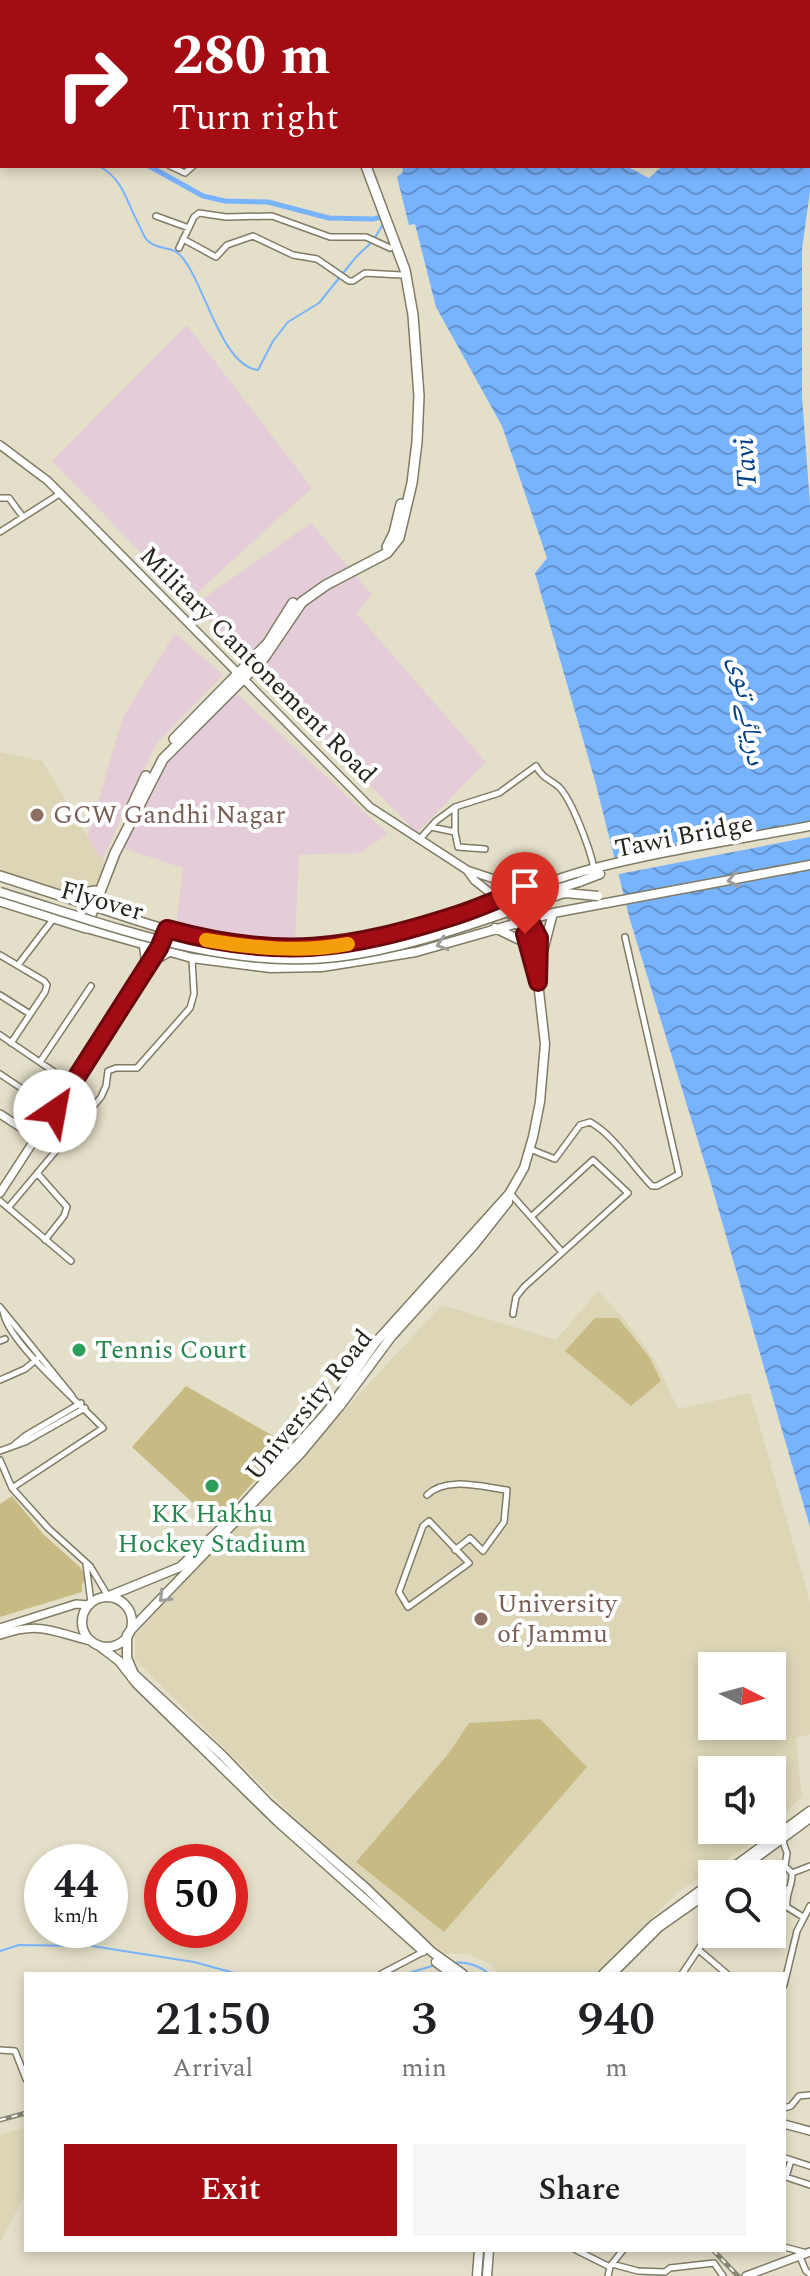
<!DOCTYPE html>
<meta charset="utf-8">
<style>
:root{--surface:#fff;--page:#f6f6f6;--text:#202124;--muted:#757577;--accent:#a40c14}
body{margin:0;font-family:Spectral,"Noto Naskh Arabic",serif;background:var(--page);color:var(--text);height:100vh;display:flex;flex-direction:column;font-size:30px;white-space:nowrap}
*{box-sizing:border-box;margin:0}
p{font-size:26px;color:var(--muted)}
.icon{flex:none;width:44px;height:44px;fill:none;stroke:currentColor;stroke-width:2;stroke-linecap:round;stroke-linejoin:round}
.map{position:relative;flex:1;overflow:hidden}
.side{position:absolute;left:24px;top:1972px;width:762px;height:280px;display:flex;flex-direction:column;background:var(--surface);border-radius:0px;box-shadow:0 4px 12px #0003}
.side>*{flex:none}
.guide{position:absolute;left:0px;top:0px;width:810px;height:168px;box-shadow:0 4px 12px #0003;background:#a40c14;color:#fff;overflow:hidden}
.needle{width:52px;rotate:96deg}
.tools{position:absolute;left:698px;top:1652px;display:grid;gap:16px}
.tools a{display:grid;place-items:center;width:88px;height:88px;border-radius:0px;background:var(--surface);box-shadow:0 4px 12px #0003;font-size:40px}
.speed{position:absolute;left:24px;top:1844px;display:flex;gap:16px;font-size:40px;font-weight:700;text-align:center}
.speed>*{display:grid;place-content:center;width:104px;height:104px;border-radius:50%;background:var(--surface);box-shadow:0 4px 12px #0003;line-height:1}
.speed small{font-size:20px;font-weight:400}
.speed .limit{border:12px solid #d22;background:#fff;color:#111}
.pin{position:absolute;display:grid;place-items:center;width:68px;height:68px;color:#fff;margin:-82px -34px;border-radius:50% 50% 50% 0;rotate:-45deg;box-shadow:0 0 8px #0007}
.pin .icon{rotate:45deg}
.me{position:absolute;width:88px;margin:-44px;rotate:33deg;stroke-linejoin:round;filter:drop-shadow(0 0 6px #0008)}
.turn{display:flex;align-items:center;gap:28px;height:168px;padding:0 40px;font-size:36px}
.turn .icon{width:104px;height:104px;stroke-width:2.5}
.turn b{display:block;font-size:56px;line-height:68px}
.eta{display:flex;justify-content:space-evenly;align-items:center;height:136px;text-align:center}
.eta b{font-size:48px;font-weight:600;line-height:56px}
.action{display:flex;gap:16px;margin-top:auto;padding:16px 40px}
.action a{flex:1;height:92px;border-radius:0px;background:var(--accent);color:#fff;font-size:32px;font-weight:600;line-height:92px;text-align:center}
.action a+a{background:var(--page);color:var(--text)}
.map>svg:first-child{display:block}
.commercial{fill:#e4cdd9}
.built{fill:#dcd6b7;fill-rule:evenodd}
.grass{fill:#c7bb83}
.water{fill:url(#water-waves)}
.pier{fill:#e4dfc8}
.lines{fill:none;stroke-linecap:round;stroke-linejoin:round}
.stream{stroke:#78b3fe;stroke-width:2}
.canal{stroke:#78b3fe;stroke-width:5}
.minor-casing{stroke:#7f7b65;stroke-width:8}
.tertiary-casing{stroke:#7f7b65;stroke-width:10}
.secondary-casing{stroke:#7f7b65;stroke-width:10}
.primary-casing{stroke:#7f7b65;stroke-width:11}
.trunk-casing{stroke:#7f7b65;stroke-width:12}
.minor{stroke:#fff;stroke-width:5}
.tertiary{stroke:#fff;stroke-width:7}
.secondary{stroke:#fff;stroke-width:7}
.primary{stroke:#fff;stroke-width:8}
.trunk{stroke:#fff;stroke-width:9}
.rail-casing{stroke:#898575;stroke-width:5}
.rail{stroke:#fff;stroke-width:2;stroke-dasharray:6;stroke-linecap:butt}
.primary-bridge-casing{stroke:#7f7b65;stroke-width:11;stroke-linecap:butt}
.primary-bridge{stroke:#fff;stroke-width:8}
.oneway{stroke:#9e9d99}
.route-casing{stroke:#6b080d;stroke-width:20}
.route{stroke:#a40c14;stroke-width:14}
.slow{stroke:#f59e0b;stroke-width:14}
.education-dot{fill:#8d6e63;stroke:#fff;stroke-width:3}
.leisure-dot{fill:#2e9e5b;stroke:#fff;stroke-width:3}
.labels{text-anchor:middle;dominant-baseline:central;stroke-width:8;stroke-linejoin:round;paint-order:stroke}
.street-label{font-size:26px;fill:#27251d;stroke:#fff}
.education-label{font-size:26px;fill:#785e54;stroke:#fff;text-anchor:start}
.leisure-label{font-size:26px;fill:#27864d;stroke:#fff;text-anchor:start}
.water-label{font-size:28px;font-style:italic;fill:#044283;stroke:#fff}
</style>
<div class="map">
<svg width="810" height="2276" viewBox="0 0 810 2276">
<defs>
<pattern id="water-waves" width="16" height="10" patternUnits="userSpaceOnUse" patternTransform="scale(2)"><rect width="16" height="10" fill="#78b3fe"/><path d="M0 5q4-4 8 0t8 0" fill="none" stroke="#6291cd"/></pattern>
</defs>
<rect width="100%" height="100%" fill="#e4dfc8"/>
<path class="commercial" d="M187 325 312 488 188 601 52 461Z
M311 523 372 595 356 613 486 762 417 833 194 605Z
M175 633 223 675 156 744 101 862 87 839 123 717Z
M236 693 388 834 360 853 299 855 295 943 176 926 183 868 122 848 164 763Z"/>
<path class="built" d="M0 752 42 761 107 869 89 905 0 876Z
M598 1291 621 1315 656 1362 678 1409 750 1393 810 1602V1734L796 1738 802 1797 772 1824V1770H712V1830H764L740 1851 678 1892 594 1974H498L492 1965 469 1954H443L286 1809 135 1660V1636L442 1305 556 1340ZM712 1666H772V1726H712Z
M26 2127V2194L0 2242V2135Z"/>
<path class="grass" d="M595 1318H618L650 1358 661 1381 631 1406 565 1351Z
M186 1386 287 1444 216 1524 132 1447Z
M12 1496 43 1534 80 1567 86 1578 82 1584V1592L0 1617V1504Z
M540 1719 587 1767 444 1932 356 1862 449 1753 469 1723Z"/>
<path class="water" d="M754 0H810V192L802 249V396L810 504V1527L710 1180 630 920 595 781 535 573 547 558 502 426 436 307 415 224 409 225 397 177 403 172 402 166H626L649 178 662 166H808V2H753Z"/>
<path class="pier" d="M810 821V837L614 875 611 859Z"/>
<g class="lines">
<path class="stream" d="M0 123H2
M99 166C124 180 126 201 139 225 142 230 144 238 148 241 158 251 172 245 181 256 205 283 221 366 258 370L273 341 288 322 319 303 356 257 373 241 383 224
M92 1946 194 1962 238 1974
M0 1951 19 1945 81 1946
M453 1963C466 1961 480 1966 489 1974
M406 1974 435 1965"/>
<path class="canal" d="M0 93 2 94
M149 166 203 196 225 201 268 202 329 218 373 219 386 216"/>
<g class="minor-casing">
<path id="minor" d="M37 2 38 0
M238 2 239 0
M299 2 300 0
M0 83 2 84
M170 166 185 173 193 166
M156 216 189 228
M183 239 216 257 227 245 253 236 293 255 317 259 349 281H353L365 273 401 275
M179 248 194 217 199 213 226 217 272 216 330 237H366L390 248
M0 498H9L23 517
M0 532 61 493
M455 807V832
M431 827 455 832 458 847 485 849
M419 840 436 821 455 807 499 793 536 766C544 780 549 778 559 787 572 800 590 849 594 868
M0 955 44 981 47 985 45 992 11 1043
M18 965 54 918
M0 995 30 1014
M0 1035 72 1084
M40 1062 91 986
M0 1074 54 1110
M530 1149 555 1159 580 1125 590 1122C615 1136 632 1166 652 1186H657L679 1174 625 937
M37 1173 67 1207 64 1216 45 1240
M510 1193 562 1252
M0 1201 71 1261
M8 1208 101 1097 106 1086 108 1071 116 1068H137L190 1008 194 994 192 959
M0 1307 72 1396
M3 1311C7 1342 80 1403 103 1428L12 1488
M513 1314 516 1297 524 1287 628 1193 593 1160 532 1216
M0 1341 5 1339
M0 1380 25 1369 37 1359
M14 1445 25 1436 81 1403
M0 1451 25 1442 85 1408
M0 1460 12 1488 48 1528 90 1566 108 1596
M427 1495C446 1476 482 1487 507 1490L504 1522 483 1551 470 1538 455 1550
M429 1521 469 1563 408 1607 399 1592 423 1526Z
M86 1564 91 1603
M782 1839 787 1853 785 1866 792 1873
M772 1894 788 1889
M803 1917 787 1907C785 1893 793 1886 792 1873L810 1866
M700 1951 727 1974
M381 1974 423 1952
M682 1974 704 1941 713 1934
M784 1985 797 1931 810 1906
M0 2050 15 2051 26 2079
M784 2108 791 2106 799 2096 810 2095
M785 2158 810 2166
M791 2160 786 2177 810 2185
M784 2247 807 2253
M576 2250 610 2267 608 2276
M800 2257 806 2271 810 2274
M612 2264 638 2271 665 2272 670 2268 714 2263 723 2276
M611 2265 623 2250"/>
</g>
<g class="tertiary-casing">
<path id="tertiary" d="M0 445 48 481 370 807 467 870 474 880 498 899
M467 870 494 879 515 893
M0 1114 37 1138"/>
</g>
<g class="secondary-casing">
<path id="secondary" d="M231 0 234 2
M143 943 146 965
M149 964 172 951
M0 1193 159 948 167 929
M0 1628 76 1604 89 1605
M0 1635C42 1621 52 1632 91 1641
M784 2124 810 2131
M746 2276 810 2252"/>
</g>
<g class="primary-casing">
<path id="primary" d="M579 882 600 874
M93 906C129 918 166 931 203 939 291 959 375 943 459 915 501 901 542 883 584 871 658 851 735 840 810 826
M507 908 525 934 538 982
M86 928 192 958 271 968 322 967 416 952 553 913 810 865
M495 928 528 944
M543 951 553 913
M109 1596 180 1567 226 1524 327 1412 376 1342 509 1194
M82 1622a25 25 0 1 1 50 0a25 25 0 1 1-50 0Z
M129 1632 301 1453 340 1406 391 1337 474 1245 508 1202 509 1194 524 1168 533 1137 540 1102 545 1044 538 982 539 938 515 893
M127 1635V1658L134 1674 222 1755 268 1803 366 1888 432 1952 463 1974
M98 1645 119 1661 136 1683 278 1822 423 1951
M724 1874 810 1811
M734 1874 810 1818
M436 1962 452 1974
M603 1974 653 1925 712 1882
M612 1974 659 1927 712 1890
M477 2276 479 2250
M487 2276 489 2250"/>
</g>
<g class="trunk-casing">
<path id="trunk" d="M480 2 485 0
M499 2 503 0
M387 547 394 533 401 504
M174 739 268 643 293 603
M132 806 146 776
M0 876 93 906
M70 895 95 891
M0 901 86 928 115 853 163 759 264 658 302 602 326 585 387 553 399 538 412 483 417 442 419 396 413 315 405 270 366 166"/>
</g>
<use href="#minor" class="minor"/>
<use href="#tertiary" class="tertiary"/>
<use href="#secondary" class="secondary"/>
<use href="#primary" class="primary"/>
<use href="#trunk" class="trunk"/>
<g class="rail-casing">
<path id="rail" d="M0 2120 26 2113
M713 2250 738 2276"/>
</g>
<use href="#rail" class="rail"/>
<g class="primary-bridge-casing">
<path id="primary-bridge" d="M0 892C109 925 222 970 337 957 415 948 491 916 565 893L598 896
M467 918 579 882"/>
</g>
<use href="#primary-bridge" class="primary-bridge"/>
</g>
<defs><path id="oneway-chevron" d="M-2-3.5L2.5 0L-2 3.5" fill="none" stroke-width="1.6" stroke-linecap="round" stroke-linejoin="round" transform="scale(2)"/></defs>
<g class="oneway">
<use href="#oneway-chevron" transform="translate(733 880) rotate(169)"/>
<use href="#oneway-chevron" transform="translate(442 944) rotate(163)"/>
<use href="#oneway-chevron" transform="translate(164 1597) rotate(135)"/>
</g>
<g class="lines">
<g class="route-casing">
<path id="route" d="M55 1111 159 948 167 929C280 960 348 950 457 915 477 909 495 900 515 893L539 938 538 982 525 934"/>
</g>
<use href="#route" class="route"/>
<path class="slow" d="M206 940C253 948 301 953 348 944"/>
</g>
<g class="education-dot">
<circle cx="37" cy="815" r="8"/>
<circle cx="481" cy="1619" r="8"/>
</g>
<g class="leisure-dot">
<circle cx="79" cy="1350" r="8"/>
<circle cx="212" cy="1486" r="8"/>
</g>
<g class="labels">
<g class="street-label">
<text transform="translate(258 665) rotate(45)">Military Cantonement Road</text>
<text transform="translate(684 836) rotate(-11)">Tawi Bridge</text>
<text transform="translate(102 901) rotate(16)">Flyover</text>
<text transform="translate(309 1405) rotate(-51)">University Road</text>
</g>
<g class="education-label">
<text x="53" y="815">GCW Gandhi Nagar</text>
<text x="497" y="1604">University<tspan x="497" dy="30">of Jammu</tspan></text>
</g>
<g class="leisure-label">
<text x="95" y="1350">Tennis Court</text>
<text x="212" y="1514" text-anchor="middle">KK Hakhu<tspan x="212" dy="30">Hockey Stadium</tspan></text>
</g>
<g class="water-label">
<text transform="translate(746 463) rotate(-94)">Tavi</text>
<text transform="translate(748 711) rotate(81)">دریائے توی</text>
</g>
</g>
</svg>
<div class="tools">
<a><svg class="needle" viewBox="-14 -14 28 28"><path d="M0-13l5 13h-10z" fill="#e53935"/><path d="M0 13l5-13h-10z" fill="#757577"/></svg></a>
<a><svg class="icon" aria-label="sound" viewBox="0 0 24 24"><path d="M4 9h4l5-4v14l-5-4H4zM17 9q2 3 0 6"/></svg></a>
<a><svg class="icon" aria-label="search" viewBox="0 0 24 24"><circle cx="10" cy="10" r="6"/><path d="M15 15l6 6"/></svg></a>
</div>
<div class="speed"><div>44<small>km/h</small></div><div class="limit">50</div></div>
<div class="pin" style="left:525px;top:934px;background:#d93025"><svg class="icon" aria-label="arrive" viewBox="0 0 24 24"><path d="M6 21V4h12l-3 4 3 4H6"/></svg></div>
<svg class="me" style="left:55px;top:1111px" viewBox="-20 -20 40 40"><circle r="19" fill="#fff"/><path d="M0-13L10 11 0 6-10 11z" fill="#a40c14"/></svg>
<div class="guide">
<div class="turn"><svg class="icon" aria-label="right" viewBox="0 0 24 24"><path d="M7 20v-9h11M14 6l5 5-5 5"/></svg><div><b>280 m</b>Turn right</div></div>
</div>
<section class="side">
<div class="eta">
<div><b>21:50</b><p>Arrival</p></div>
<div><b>3</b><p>min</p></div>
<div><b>940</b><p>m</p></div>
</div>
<div class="action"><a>Exit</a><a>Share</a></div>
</section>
</div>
